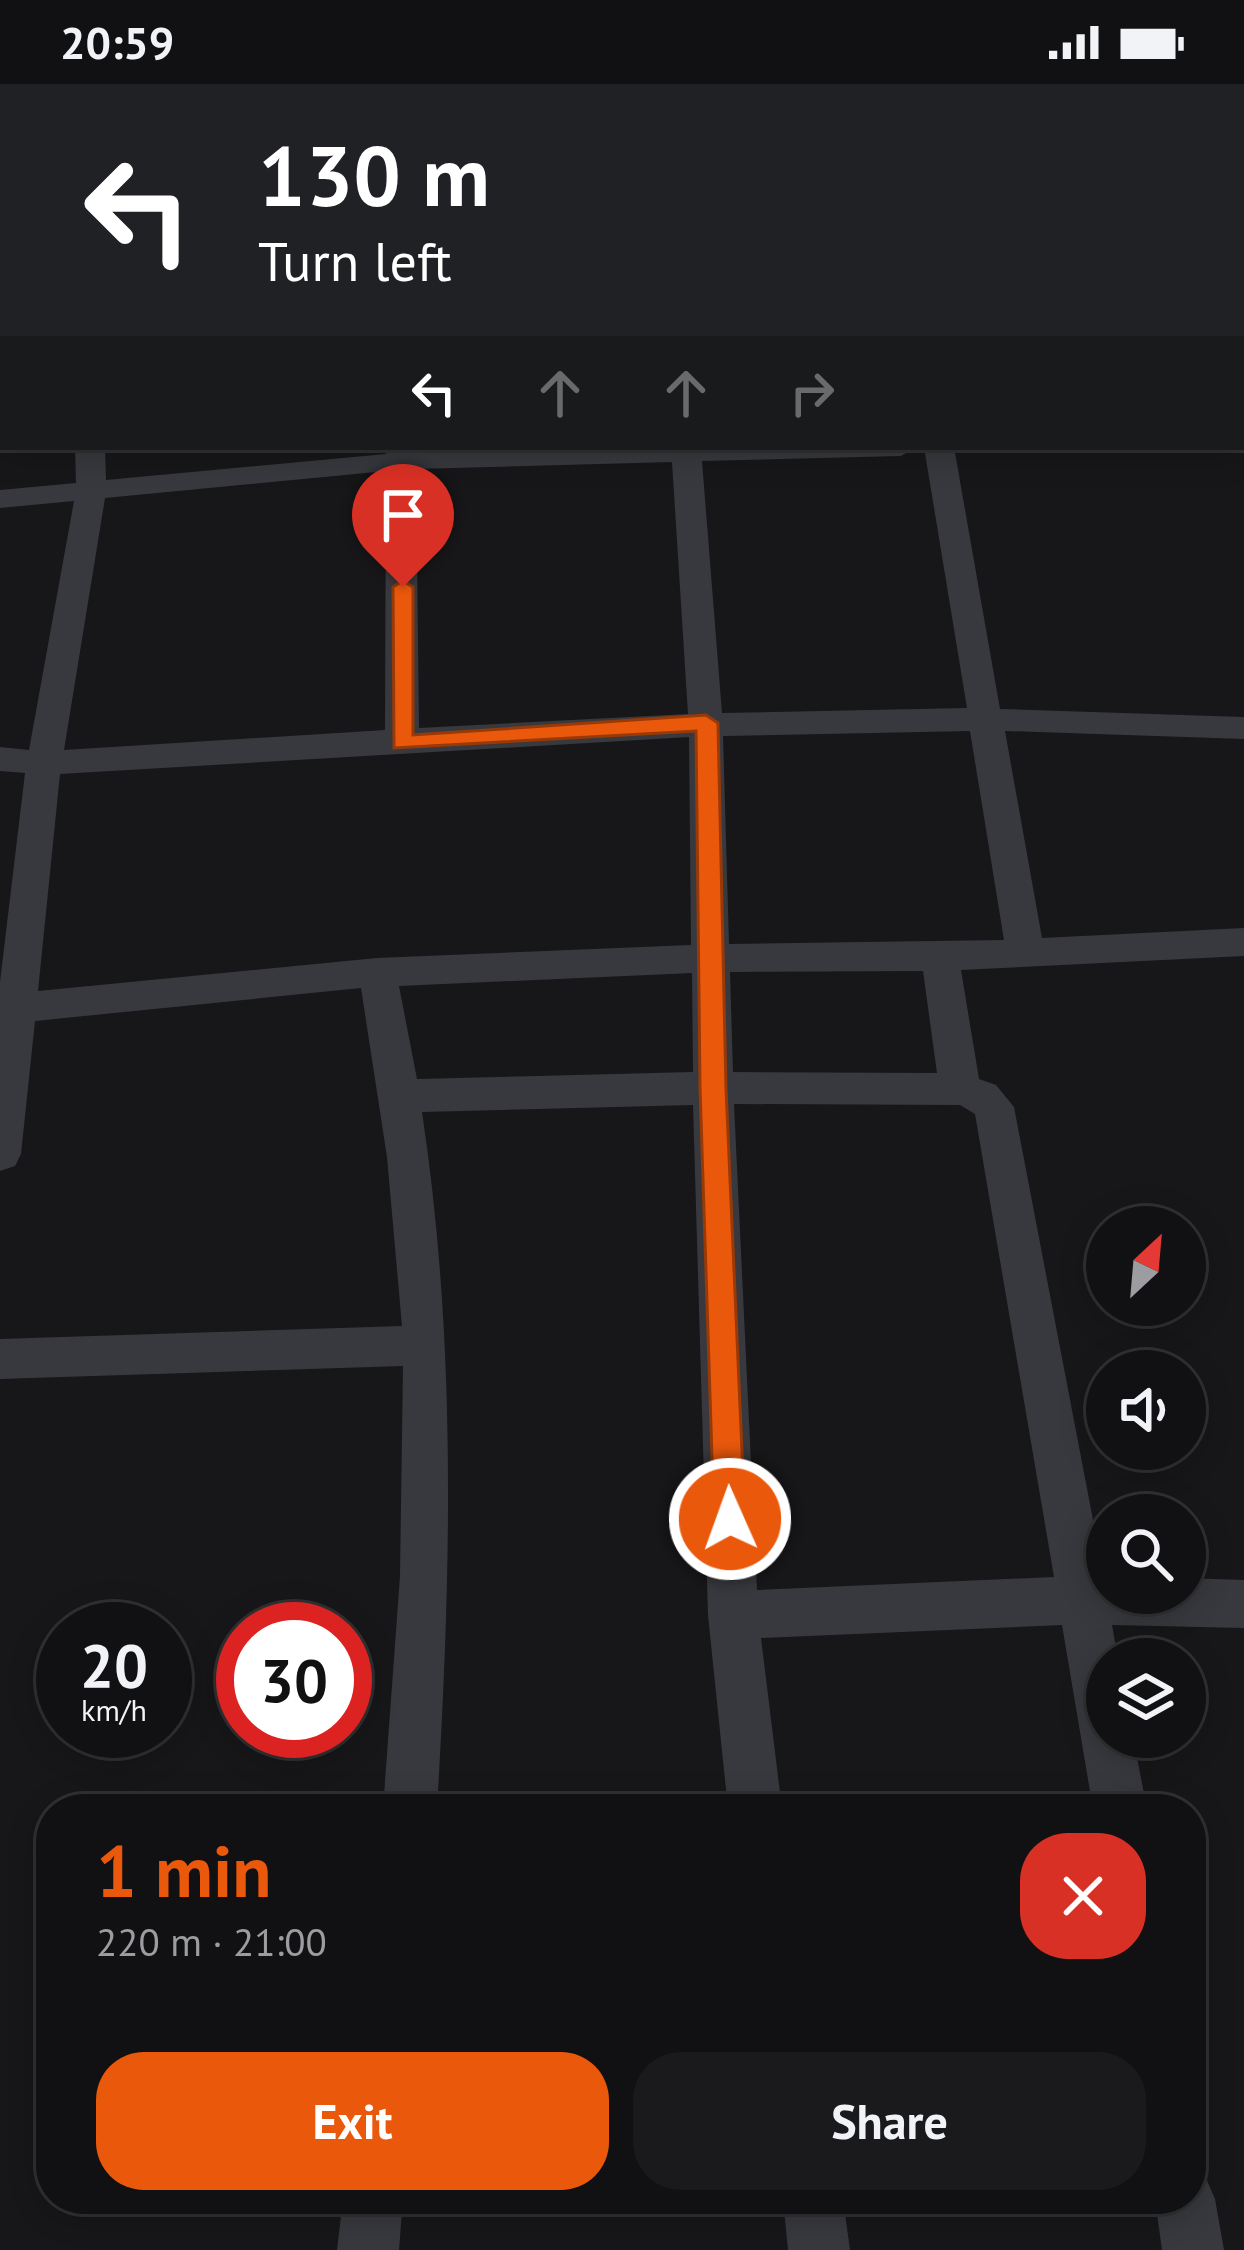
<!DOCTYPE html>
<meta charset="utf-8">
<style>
:root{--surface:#111113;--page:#1a1a1c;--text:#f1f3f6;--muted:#9c9da0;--line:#303133;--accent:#ea580c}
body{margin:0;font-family:"PT Sans",sans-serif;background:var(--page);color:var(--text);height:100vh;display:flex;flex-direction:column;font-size:45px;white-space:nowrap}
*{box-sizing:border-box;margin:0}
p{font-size:39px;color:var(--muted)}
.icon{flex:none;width:66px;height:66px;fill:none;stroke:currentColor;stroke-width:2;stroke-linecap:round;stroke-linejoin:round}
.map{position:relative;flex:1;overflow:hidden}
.details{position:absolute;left:36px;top:1710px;width:1170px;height:420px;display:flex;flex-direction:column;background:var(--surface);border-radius:48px;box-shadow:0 6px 30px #0003,0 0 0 3px var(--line)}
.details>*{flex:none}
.guide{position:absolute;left:0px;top:0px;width:1245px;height:366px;box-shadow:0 6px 30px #0003,0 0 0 3px var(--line);background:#202124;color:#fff;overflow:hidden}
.needle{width:78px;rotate:26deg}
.tools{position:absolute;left:1086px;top:1122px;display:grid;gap:24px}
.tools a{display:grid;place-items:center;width:120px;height:120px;border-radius:50%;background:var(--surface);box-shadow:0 6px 30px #0003,0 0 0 3px var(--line);font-size:60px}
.speed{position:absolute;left:36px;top:1518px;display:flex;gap:24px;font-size:60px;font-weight:700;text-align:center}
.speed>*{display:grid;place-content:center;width:156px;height:156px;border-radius:50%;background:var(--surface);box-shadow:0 6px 30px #0003,0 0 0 3px var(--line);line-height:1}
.speed small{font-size:30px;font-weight:400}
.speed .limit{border:18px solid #d22;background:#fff;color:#111}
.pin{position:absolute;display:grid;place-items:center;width:102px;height:102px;color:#fff;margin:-123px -51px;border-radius:50% 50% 50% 0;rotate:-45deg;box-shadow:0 0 12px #0007}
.pin .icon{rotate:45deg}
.me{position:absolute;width:132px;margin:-66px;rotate:358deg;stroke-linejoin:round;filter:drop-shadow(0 0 9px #0008)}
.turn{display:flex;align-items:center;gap:42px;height:252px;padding:0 60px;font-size:54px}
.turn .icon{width:156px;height:156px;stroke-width:2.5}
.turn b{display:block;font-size:84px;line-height:102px}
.lanes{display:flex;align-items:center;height:114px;padding:0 60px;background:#0003;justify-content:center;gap:60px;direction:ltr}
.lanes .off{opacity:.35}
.round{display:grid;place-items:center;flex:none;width:126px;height:126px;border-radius:48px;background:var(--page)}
.summary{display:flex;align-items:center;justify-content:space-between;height:204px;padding:0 60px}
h1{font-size:72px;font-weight:700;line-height:90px;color:var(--accent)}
.action{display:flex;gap:24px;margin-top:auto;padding:24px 60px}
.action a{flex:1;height:138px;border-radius:48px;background:var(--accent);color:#fff;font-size:48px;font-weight:700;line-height:138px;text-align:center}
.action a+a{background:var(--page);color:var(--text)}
.status{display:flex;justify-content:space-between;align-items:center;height:84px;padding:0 60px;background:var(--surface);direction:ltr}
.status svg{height:33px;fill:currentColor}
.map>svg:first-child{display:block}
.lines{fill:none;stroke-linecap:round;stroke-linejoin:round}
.canal{fill:#2d353d;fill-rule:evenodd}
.minor{fill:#38393e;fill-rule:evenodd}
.tertiary{fill:#38393e;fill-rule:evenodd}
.route{fill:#ea580c;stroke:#983908;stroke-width:3}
</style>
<div class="status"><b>20:59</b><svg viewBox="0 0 49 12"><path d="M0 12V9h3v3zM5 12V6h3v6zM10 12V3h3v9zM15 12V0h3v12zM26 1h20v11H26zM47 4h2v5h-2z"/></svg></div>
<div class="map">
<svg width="1244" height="2166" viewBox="0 0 1244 2166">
<rect width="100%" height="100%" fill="#171719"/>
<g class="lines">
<path class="canal" d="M378 0H429L431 3H380Z
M812 0H871L873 3H814Z
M894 0H924L893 3Z
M1242 93H1244V111H1242Z"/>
<path class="minor" d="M650 0H694L696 3H652Z
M998 0H1020V3H998Z
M0 126H3V142H0Z
M0 260H3V276H0Z
M1242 332H1244V350H1242Z
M75 363H105L106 396 386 370V363H416V368L916 363 901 372 702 377 722 629 967 624 924 363H954L1000 625 1244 633V655L1005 647 1042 854 1244 844V872L961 886 979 995 996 1001 1014 1023 1107 1509H1185V1494L1244 1496V1544L1112 1541 1118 1575H1107V1653H1133L1147 1725H1093L1062 1541 761 1554 782 1725H728L708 1531 693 1021 422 1028C457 1261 451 1490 437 1725H383L400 1492 403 1282 0 1295V1255L402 1242 387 1073 361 904 35 937 21 1070 15 1082 0 1087V898L25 689 0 687V663L29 666 74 417 0 424V406L76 399ZM672 378 688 630 419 644 416 385ZM386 387 385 646 64 666 105 414ZM970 647 1004 856 729 860 723 652ZM689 653 691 861 377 874 38 907 60 690ZM923 887 937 989 733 988 730 888ZM692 889 693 988 417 995 399 902ZM734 1020 960 1021 975 1030 1054 1493 757 1506Z
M1191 2087 1206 2094 1215 2115 1224 2166H1162L1155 2115H1191Z
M343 2115H403L399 2166H337Z
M783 2115H843L850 2166H788Z"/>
<path class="tertiary" d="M79 0H128L130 3H81Z
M1242 133H1244V153H1242Z"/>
</g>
<path class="route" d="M403 497 413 503V651L706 631 718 639 726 1004 745 1435 741 1446 730 1450 719 1446 714 1435 700 1004 696 647 394 664 393 503Z"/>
</svg>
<div class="tools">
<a><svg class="needle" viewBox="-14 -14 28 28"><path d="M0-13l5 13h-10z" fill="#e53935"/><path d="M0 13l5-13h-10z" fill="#9c9da0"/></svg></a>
<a><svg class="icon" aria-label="sound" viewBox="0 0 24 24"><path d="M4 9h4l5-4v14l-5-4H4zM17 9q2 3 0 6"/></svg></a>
<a><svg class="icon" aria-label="search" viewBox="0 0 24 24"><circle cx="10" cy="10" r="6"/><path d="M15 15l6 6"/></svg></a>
<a><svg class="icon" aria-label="layers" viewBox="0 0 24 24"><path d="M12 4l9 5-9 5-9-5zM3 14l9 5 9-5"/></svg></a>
</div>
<div class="speed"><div>20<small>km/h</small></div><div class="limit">30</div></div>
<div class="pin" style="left:403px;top:503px;background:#d93025"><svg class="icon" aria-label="arrive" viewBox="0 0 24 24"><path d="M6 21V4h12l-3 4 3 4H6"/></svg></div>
<svg class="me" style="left:730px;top:1435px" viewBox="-20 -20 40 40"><circle r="17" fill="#ea580c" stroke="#fff" stroke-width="3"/><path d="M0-11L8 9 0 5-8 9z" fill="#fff"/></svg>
<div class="guide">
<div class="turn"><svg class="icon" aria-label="left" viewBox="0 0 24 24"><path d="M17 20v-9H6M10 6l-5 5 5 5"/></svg><div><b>130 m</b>Turn left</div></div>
<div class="lanes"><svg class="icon" aria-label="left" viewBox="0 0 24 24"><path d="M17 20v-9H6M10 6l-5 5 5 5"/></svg><svg class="icon off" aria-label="ahead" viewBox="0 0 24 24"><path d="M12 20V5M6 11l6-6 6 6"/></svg><svg class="icon off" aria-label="ahead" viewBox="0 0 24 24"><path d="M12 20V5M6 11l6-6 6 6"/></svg><svg class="icon off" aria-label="right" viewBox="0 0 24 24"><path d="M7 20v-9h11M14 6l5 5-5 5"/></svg></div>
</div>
<section class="details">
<div class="summary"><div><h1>1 min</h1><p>220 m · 21:00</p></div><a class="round" style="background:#d93025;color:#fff"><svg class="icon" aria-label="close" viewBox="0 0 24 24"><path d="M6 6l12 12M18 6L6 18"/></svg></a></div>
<div class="action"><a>Exit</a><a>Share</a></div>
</section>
</div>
